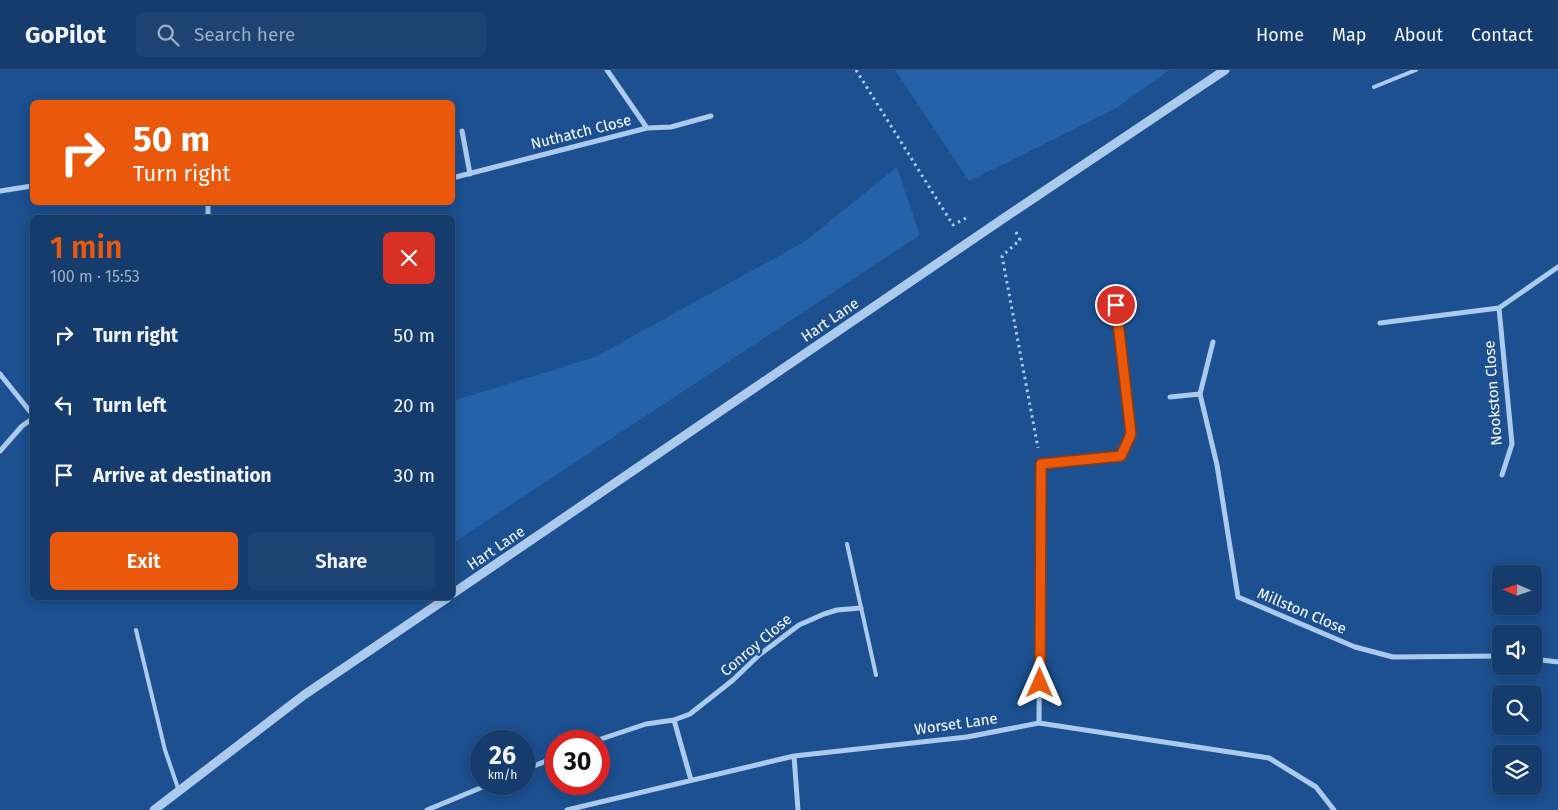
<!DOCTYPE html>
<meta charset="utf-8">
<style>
:root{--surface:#153c6c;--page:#1e4372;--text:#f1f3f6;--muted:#9dadc2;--line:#34567f;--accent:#ea580c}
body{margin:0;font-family:"Fira Sans",sans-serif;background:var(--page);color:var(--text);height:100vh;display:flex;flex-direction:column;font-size:19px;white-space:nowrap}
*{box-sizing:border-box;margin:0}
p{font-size:16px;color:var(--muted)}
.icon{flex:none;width:28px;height:28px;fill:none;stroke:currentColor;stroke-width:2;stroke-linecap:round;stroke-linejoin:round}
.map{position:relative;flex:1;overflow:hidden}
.sheet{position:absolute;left:30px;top:145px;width:425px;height:385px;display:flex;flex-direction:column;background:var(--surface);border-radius:8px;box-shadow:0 2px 12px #0003,0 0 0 1px var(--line)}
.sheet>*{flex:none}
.banner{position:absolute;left:30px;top:30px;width:425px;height:105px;border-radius:8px;box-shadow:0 2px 12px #0003,0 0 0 1px var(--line);background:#ea580c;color:#fff;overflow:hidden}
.needle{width:32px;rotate:272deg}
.tools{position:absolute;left:1492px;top:495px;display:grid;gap:10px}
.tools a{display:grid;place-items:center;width:50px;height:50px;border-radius:8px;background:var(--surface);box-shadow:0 2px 12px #0003,0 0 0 1px var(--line);font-size:25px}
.speed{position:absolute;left:470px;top:660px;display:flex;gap:10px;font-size:25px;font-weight:700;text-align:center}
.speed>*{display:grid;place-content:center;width:65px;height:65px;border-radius:50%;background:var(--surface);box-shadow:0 2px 12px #0003,0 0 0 1px var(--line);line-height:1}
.speed small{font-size:12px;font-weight:400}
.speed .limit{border:8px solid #d22;background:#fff;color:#111}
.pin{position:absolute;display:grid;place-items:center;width:42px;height:42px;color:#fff;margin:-21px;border:2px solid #fff;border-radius:50%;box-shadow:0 1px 5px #0007}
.me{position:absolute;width:55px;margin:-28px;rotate:0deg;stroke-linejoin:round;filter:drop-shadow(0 0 4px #0008)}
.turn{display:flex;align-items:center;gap:18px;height:105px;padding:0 20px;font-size:22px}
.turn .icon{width:65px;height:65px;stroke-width:2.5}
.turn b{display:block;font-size:35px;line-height:42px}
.round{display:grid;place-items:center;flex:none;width:52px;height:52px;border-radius:8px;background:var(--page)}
.headline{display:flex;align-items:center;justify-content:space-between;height:85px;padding:0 20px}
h1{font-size:30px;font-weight:600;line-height:38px;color:var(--accent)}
.action{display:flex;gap:10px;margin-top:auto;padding:10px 20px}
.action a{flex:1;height:58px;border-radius:8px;background:var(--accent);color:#fff;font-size:20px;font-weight:600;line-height:58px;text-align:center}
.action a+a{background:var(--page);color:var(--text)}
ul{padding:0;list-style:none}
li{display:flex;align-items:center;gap:15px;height:70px;padding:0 20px}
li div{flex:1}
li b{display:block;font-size:19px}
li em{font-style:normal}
header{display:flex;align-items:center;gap:30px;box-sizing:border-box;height:70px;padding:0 25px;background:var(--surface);border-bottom:1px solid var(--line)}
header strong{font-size:24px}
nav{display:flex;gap:28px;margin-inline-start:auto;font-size:18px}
.search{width:350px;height:45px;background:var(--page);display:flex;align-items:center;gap:12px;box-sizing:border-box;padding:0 18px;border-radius:8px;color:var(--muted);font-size:19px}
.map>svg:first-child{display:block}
.green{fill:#2562a9}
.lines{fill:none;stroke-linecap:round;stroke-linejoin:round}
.path{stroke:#abcaee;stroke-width:3;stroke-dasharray:2.5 4;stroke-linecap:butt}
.service{stroke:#abcaee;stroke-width:4}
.minor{stroke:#abcaee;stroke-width:5}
.tertiary{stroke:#abcaee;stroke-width:9}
.route-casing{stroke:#983908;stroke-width:12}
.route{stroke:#ea580c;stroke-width:9}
.labels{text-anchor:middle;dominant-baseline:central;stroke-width:5;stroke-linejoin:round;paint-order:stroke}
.street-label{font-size:15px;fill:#fff;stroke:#1c5090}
</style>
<header>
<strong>GoPilot</strong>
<div class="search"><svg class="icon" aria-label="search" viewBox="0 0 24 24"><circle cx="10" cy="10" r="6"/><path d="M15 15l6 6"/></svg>Search here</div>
<nav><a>Home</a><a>Map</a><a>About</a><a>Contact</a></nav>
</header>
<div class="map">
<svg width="1558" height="740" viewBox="0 0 1558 740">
<rect width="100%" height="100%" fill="#1c5090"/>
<path class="green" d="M895 0H1169L1118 37 969 111Z
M897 97 920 165 453 473V331L595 287 804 172Z"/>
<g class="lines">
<path class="path" d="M856 0 953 155 968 147
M1016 162 1020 170 1002 186 1038 378"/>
<path class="service" d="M1374 17 1416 0
M847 474 876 605
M136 560 165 680 179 721"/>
<path class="minor" d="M647 58 671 57 711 46
M462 61 470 104
M452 108 647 58 607 0
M0 121 32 116
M208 148V132
M1380 253 1499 238
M1213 272 1200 324 1217 395 1238 527 1355 577 1393 587 1501 586
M0 304 32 344
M1170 327 1200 324
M0 381 22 356 32 349
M1502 405 1512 374 1499 238 1558 197
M1534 589 1558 592
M674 650 691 710
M1039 653 1041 394 1121 386 1131 363 1116 235
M595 671 646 654 674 650 690 644 733 610 759 585 799 555 824 544 837 540 861 538
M794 686 798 740
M524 700 556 687
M427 740 490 714
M567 740 794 686 967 667 1039 653 1269 688 1316 717 1334 740"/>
<path class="tertiary" d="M452 524 1007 146 1225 0
M154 740 304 625 447 528"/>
</g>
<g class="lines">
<g class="route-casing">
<path id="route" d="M1040 613 1041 394 1121 386 1131 364 1116 235"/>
</g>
<use href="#route" class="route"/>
</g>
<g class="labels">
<g class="street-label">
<text transform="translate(581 62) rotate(-14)">Nuthatch Close</text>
<text transform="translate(830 250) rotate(-34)">Hart Lane</text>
<text transform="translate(1493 323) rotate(-94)">Nookston Close</text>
<text transform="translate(496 478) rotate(-34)">Hart Lane</text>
<text transform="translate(1302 541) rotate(23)">Millston Close</text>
<text transform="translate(756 575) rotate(-40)">Conroy Close</text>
<text transform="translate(956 654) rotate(-8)">Worset Lane</text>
</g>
</g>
</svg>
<div class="tools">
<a><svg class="needle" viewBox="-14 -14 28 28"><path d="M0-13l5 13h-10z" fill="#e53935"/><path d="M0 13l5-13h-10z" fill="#9dadc2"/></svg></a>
<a><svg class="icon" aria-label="sound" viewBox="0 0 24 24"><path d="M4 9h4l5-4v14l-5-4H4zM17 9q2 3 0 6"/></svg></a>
<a><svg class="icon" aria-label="search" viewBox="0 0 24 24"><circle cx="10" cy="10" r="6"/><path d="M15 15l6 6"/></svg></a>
<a><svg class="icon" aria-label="layers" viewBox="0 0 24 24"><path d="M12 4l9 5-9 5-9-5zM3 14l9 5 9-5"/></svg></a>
</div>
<div class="speed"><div>26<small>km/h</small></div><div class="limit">30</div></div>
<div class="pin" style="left:1116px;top:235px;background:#d93025"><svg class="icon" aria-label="arrive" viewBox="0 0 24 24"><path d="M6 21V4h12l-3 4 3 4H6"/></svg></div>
<svg class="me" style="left:1040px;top:613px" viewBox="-20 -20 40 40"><path d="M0-17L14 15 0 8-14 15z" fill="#ea580c" stroke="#fff" stroke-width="4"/></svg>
<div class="banner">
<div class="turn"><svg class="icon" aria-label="right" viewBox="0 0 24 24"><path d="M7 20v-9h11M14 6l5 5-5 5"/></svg><div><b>50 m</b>Turn right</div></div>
</div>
<section class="sheet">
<div class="headline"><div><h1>1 min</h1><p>100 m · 15:53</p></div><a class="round" style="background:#d93025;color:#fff"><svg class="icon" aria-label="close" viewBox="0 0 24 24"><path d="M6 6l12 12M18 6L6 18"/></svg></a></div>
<ul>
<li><svg class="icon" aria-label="right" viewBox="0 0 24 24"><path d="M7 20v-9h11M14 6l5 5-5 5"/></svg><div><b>Turn right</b></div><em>50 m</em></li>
<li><svg class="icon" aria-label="left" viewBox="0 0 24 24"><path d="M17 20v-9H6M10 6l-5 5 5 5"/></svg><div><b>Turn left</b></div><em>20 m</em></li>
<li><svg class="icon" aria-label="arrive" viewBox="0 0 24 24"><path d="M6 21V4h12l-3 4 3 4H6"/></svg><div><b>Arrive at destination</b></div><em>30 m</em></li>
</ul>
<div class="action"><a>Exit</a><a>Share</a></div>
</section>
</div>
